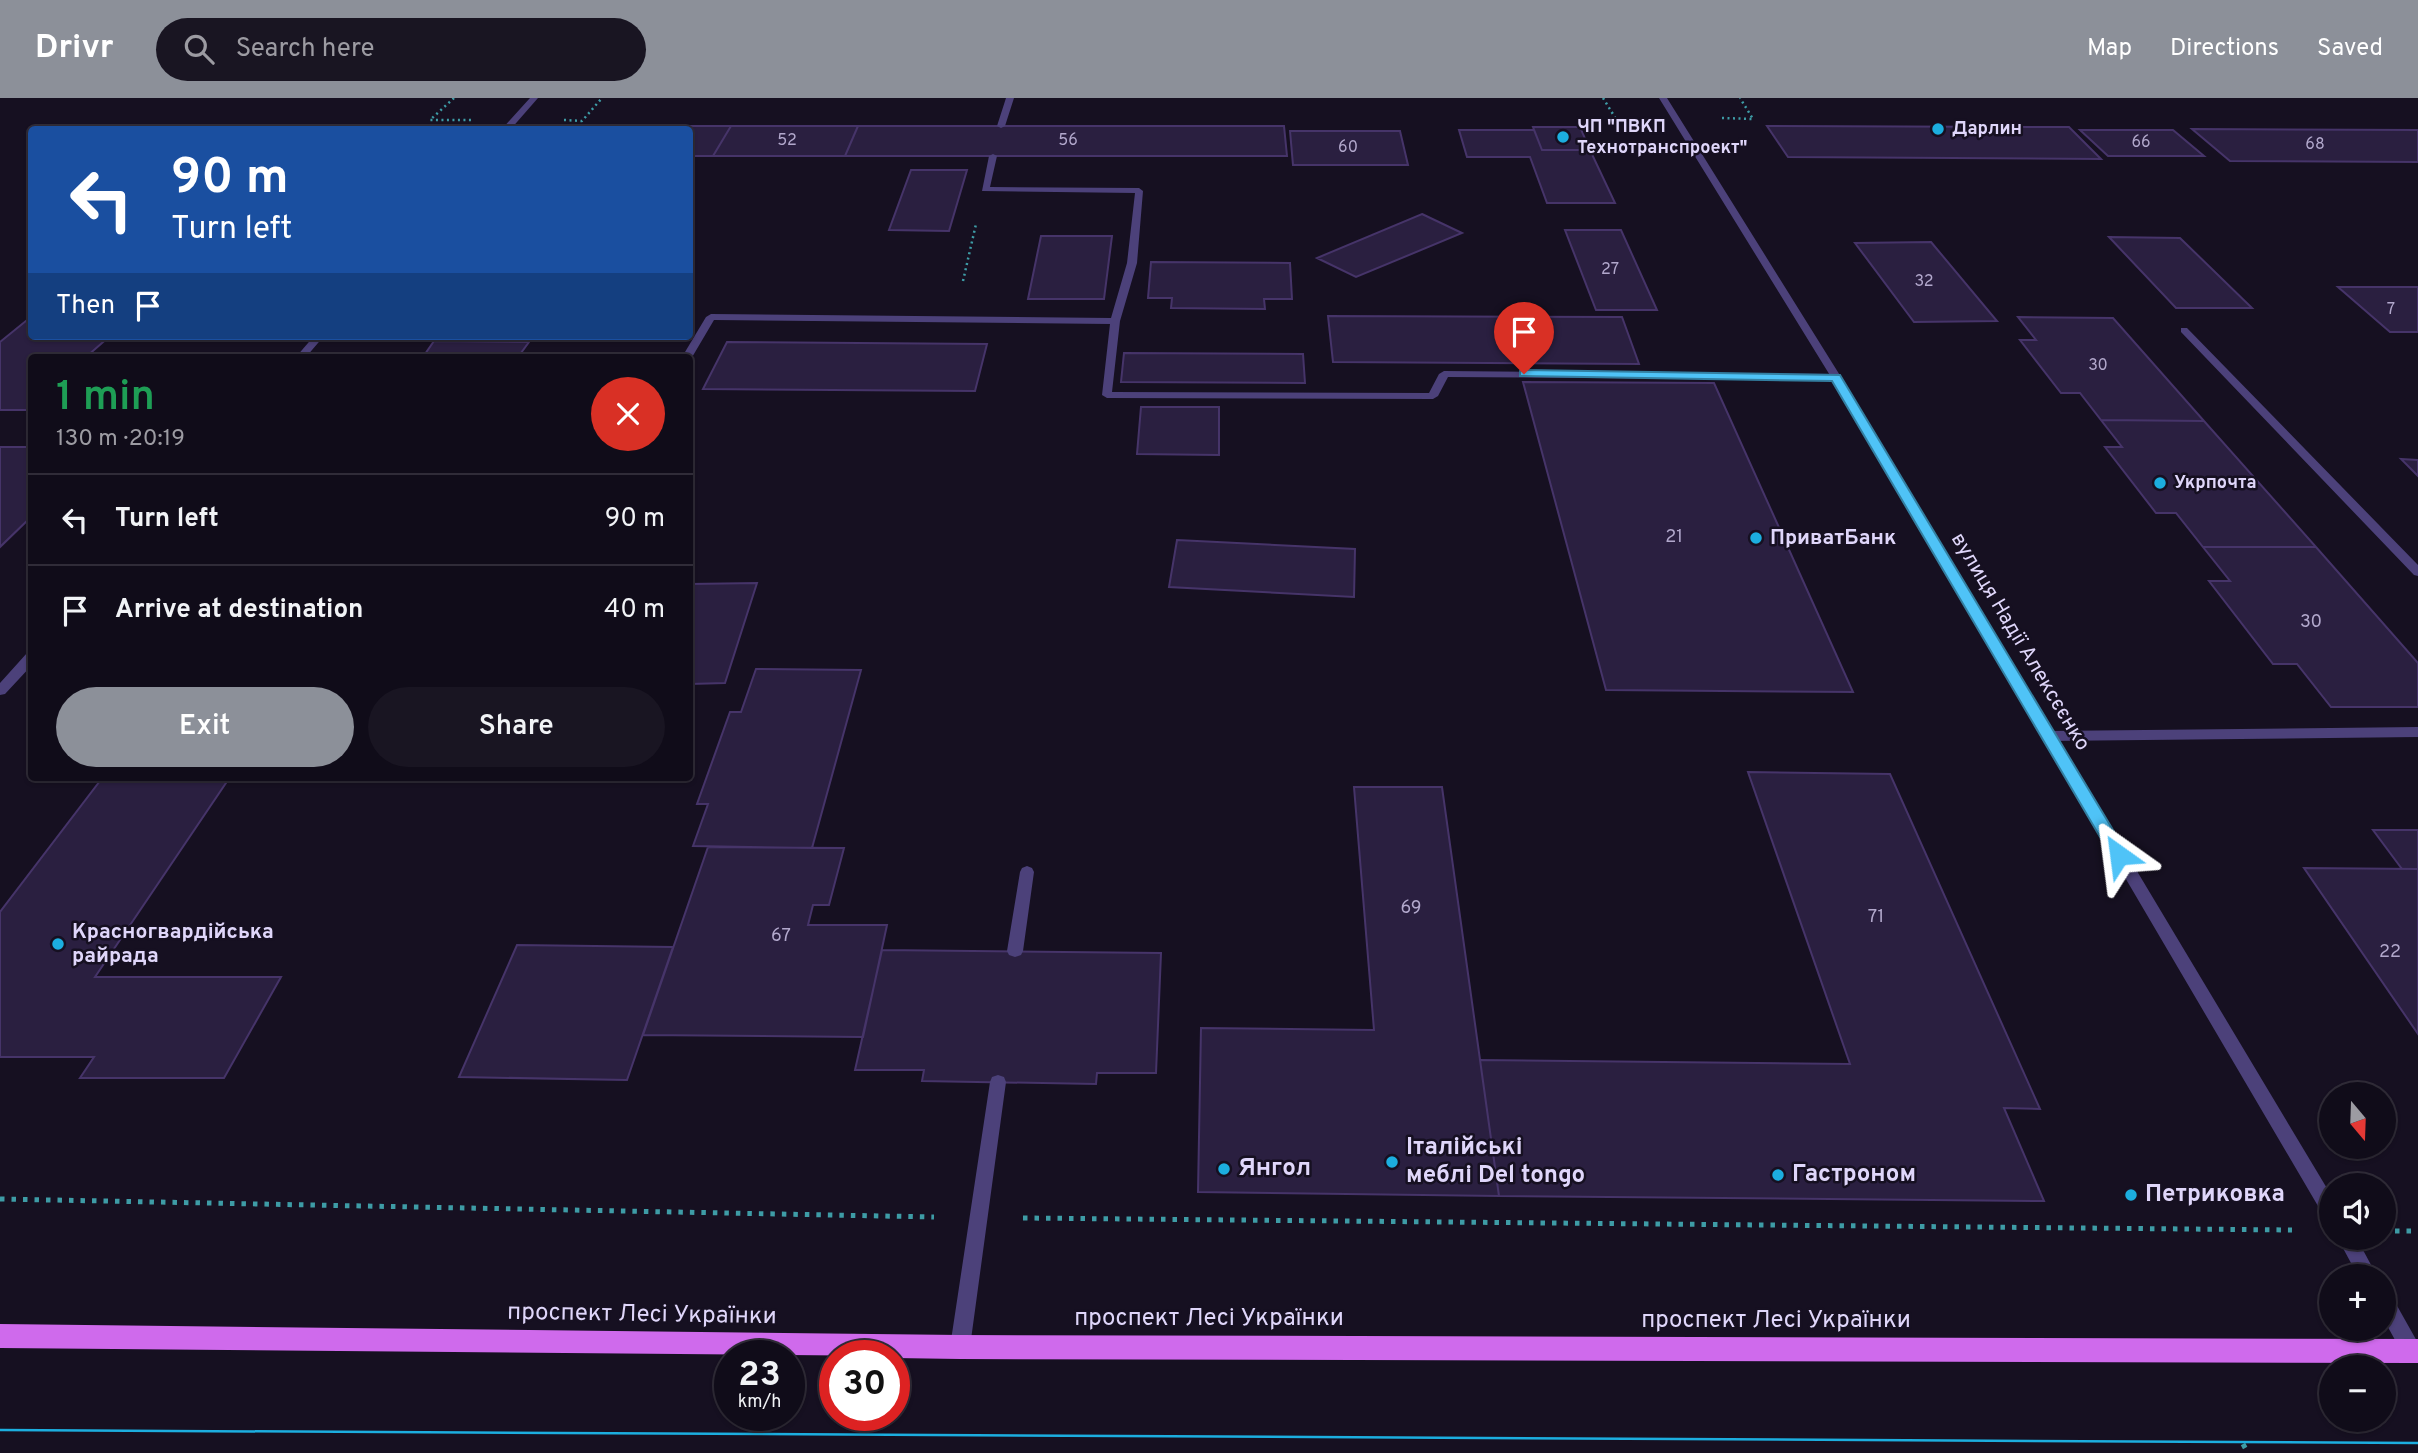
<!DOCTYPE html>
<meta charset="utf-8">
<style>
:root{--surface:#100c19;--page:#191522;--text:#f1f3f6;--muted:#9c9ba2;--line:#302c38;--accent:#8c9099}
body{margin:0;font-family:Overpass,sans-serif;background:var(--page);color:var(--text);height:100vh;display:flex;flex-direction:column;font-size:26px;white-space:nowrap}
*{box-sizing:border-box;margin:0}
p{font-size:23px;color:var(--muted)}
.icon{flex:none;width:38px;height:38px;fill:none;stroke:currentColor;stroke-width:2;stroke-linecap:round;stroke-linejoin:round}
.map{position:relative;flex:1;overflow:hidden}
.panel{position:absolute;left:28px;top:256px;width:665px;height:427px;display:flex;flex-direction:column;background:var(--surface);border-radius:7px;box-shadow:0 2px 5px #0004,0 0 0 2px var(--line)}
.panel>*{flex:none}
.banner{position:absolute;left:28px;top:28px;width:665px;height:214px;border-radius:7px;box-shadow:0 2px 5px #0004,0 0 0 2px var(--line);background:#1a4fa0;color:#fff;overflow:hidden}
.needle{width:46px;rotate:161deg}
.fabs{position:absolute;left:2319px;top:984px;display:grid;gap:14px}
.fabs a{display:grid;place-items:center;width:77px;height:77px;border-radius:50%;background:var(--surface);box-shadow:0 2px 5px #0004,0 0 0 2px var(--line);font-size:35px}
.speed{position:absolute;left:714px;top:1242px;display:flex;gap:14px;font-size:35px;font-weight:700;text-align:center}
.speed>*{display:grid;place-content:center;width:91px;height:91px;border-radius:50%;background:var(--surface);box-shadow:0 2px 5px #0004,0 0 0 2px var(--line);line-height:1}
.speed small{font-size:18px;font-weight:400}
.speed .limit{border:10px solid #d22;background:#fff;color:#111}
.pin{position:absolute;display:grid;place-items:center;width:60px;height:60px;color:#fff;margin:-72px -30px;border-radius:50% 50% 50% 0;rotate:-45deg;box-shadow:0 0 7px #0007}
.pin .icon{rotate:45deg}
.me{position:absolute;width:77px;margin:-38px;rotate:329deg;stroke-linejoin:round;filter:drop-shadow(0 0 5px #0008)}
.turn{display:flex;align-items:center;gap:24px;height:147px;padding:0 28px;font-size:32px}
.turn .icon{width:91px;height:91px;stroke-width:2.5}
.turn b{display:block;font-size:49px;line-height:60px}
.then{display:flex;align-items:center;height:66px;padding:0 28px;background:#0003;gap:14px;font-size:26px}
.round{display:grid;place-items:center;flex:none;width:74px;height:74px;border-radius:37px;background:var(--page)}
.overview{display:flex;align-items:center;justify-content:space-between;height:119px;padding:0 28px}
h1{font-size:42px;font-weight:600;line-height:52px;color:#1e9e55}
.cta{display:flex;gap:14px;margin-top:auto;padding:14px 28px}
.cta a{flex:1;height:80px;border-radius:42px;background:var(--accent);color:#fff;font-size:28px;font-weight:600;line-height:80px;text-align:center}
.cta a+a{background:var(--page);color:var(--text)}
ul{padding:0;list-style:none}
li{display:flex;align-items:center;gap:21px;height:91px;padding:0 28px;border-top:2px solid var(--line)}
li div{flex:1}
li b{display:block;font-size:26px}
li em{font-style:normal}
header{display:flex;align-items:center;gap:42px;box-sizing:border-box;height:98px;padding:0 35px;background:var(--accent);color:#fff}
header strong{font-size:33px}
nav{display:flex;gap:38px;margin-inline-start:auto;font-size:24px}
.search{width:490px;height:63px;background:var(--page);display:flex;align-items:center;gap:18px;box-sizing:border-box;padding:0 24px;border-radius:38px;color:var(--muted);font-size:26px}
.map>svg:first-child{display:block}
.building{fill:#2a1f40;stroke:#463469;stroke-width:2}
.lines{fill:none;stroke-linecap:round;stroke-linejoin:round}
.path-far1{stroke:#3e9ca6;stroke-width:2.5;stroke-dasharray:2 3.5;stroke-linecap:butt}
.path{stroke:#3e9ca6;stroke-width:5;stroke-dasharray:4.5 7;stroke-linecap:butt}
.lane{fill:#4c417a;fill-rule:evenodd}
.street{fill:#4c417a;fill-rule:evenodd}
.primary{fill:#cf6aec;fill-rule:evenodd}
.tram{stroke:#1caedf;stroke-width:2.5}
.route{fill:#4fc3f7;stroke:#337fa1;stroke-width:2}
.poi-dot{fill:#1caedf;stroke:#161021;stroke-width:2.5}
.labels{text-anchor:middle;dominant-baseline:central;stroke-width:5;stroke-linejoin:round;paint-order:stroke}
.far-number-label{font-size:16px;fill:#b2a8cc}
.far-poi-label{font-size:18px;font-weight:bold;fill:#dfd6fa;stroke:#161021;text-anchor:start}
.number-label{font-size:18px;fill:#b2a8cc}
.poi-label{font-size:21px;font-weight:bold;fill:#dfd6fa;stroke:#161021;text-anchor:start}
.street-label{font-size:21px;fill:#dfd6fa;stroke:#161021}
.near-poi-label{font-size:24px;font-weight:bold;fill:#dfd6fa;stroke:#161021;text-anchor:start}
.near-street-label{font-size:24px;fill:#dfd6fa;stroke:#161021}
</style>
<header>
<strong>Drivr</strong>
<div class="search"><svg class="icon" aria-label="search" viewBox="0 0 24 24"><circle cx="10" cy="10" r="6"/><path d="M15 15l6 6"/></svg>Search here</div>
<nav><a>Map</a><a>Directions</a><a>Saved</a></nav>
</header>
<div class="map">
<svg width="2418" height="1355" viewBox="0 0 2418 1355">
<rect width="100%" height="100%" fill="#161021"/>
<path class="building" d="M647 28H731L713 58H690V32H644Z
M731 28H858L845 58H713Z
M858 28H1284L1287 58H845Z
M1767 28 2069 29 2101 61 1788 59Z
M1533 29H1580L1590 52H1542Z
M2192 31 2418 32V64L2230 63Z
M1459 32H1534L1542 52H1590L1615 105H1547L1530 59H1467Z
M2080 32H2173L2204 58H2108Z
M1290 33H1400L1408 67H1293Z
M911 72H967L949 133 889 132Z
M1422 116 1462 135 1356 179 1317 160Z
M1565 132H1621L1657 212H1596Z
M1041 138H1112L1104 201H1028Z
M2109 139 2180 140 2252 210H2176Z
M1931 144 1997 223 1914 224 1855 145Z
M1151 164 1290 165 1292 201H1264L1265 211 1171 210 1172 200H1148Z
M2338 189H2418V234H2390Z
M32 218V238H110L86 259H32V307L26 312H0V244Z
M1328 218 1622 219 1639 266 1333 264Z
M2018 219 2113 220 2204 323 2101 322 2080 295H2061L2020 242H2036Z
M434 243 529 244 518 259H423Z
M727 244 987 246 975 293 703 291Z
M1124 255 1303 256 1305 285 1121 284Z
M1523 284 1714 285 1853 594 1606 592Z
M1141 309H1219V357L1137 356Z
M2101 322 2204 323 2316 449H2203L2176 415H2156L2105 349H2122Z
M0 349H32V418L0 449Z
M2401 361 2418 362V378Z
M1177 442 1355 451 1354 499 1169 489Z
M2203 449H2316L2418 565V609H2331L2297 566H2273L2209 483H2230Z
M757 485 725 585 690 586V486Z
M756 571 861 572 812 750 693 748 708 706H697L730 614H741Z
M1748 674 1890 676 2040 1011 2004 1010 2044 1103 1499 1098 1480 962 1850 966Z
M103 679H230L95 879H281L224 980H80L94 959H0V814Z
M1354 689H1442L1499 1098 1198 1094 1201 930 1374 932Z
M2373 732H2418V771H2402Z
M708 749 844 750 829 807H813L808 827H887L863 939 643 937Z
M2304 770 2418 771V936Z
M517 847 673 849 627 982 459 979Z
M882 852 1161 855 1156 975H1097L1096 986 922 983 924 972H855Z"/>
<g class="lines">
<path class="path-far1" d="M454 0 430 22H471
M1603 0 1616 21H1629
M1722 20 1753 21 1740 0
M564 22 582 23 602 0
M963 183 976 126"/>
<path class="path" d="M0 1101 934 1119
M1023 1120 2292 1132
M2395 1133H2418
M2243 1346 2248 1355"/>
<path class="lane" d="M1006 0H1014L1005 28 1001 30 997 28Z
M993 56 997 58 990 89 1139 90 1143 93 1137 165 1120 223 1112 294 1429 295 1439 276 1444 273 1836 276 1841 279 1836 282 1448 279 1438 298 1433 301 1107 300 1102 297 1110 226 714 222 691 261 690 259H682L706 219 711 216 1111 220 1127 165 1135 95 982 93 989 58Z
M2181 230H2187L2418 467V478L2414 477 2181 234Z
M2418 629V639L2049 643 2042 638 2049 633Z
M1027 768 1032 770 1034 774 1023 853 1021 857 1015 859 1009 857 1007 853 1020 774 1022 770Z
M998 977 1004 979 1006 984 970 1249 967 1256 960 1259 953 1256 950 1249 990 984 992 979Z"/>
<path class="street" d="M530 0H538L510 32H501Z
M1659 0H1667L1841 279 2331 1097V1123L2325 1120 1831 279Z
M314 238H324L306 259H296Z
M32 554V567L5 596 0 597V585L27 555Z
M2337 1139H2356L2377 1178H2358Z
M2384 1195 2391 1197 2418 1245V1260L2412 1263 2405 1260 2384 1222Z"/>
<path class="primary" d="M0 1226 960 1237 2418 1241V1265L960 1261 894 1260V1258L0 1250Z"/>
<path class="tram" d="M0 1332 2418 1345"/>
</g>
<path class="route" d="M1524 272 1840 277 2128 757 2125 761H2113L1832 283 1520 278V273Z"/>
<g class="poi-dot">
<circle cx="1938" cy="31" r="7"/>
<circle cx="1563" cy="39" r="7"/>
<circle cx="2160" cy="385" r="7"/>
<circle cx="1756" cy="440" r="7"/>
<circle cx="58" cy="846" r="7"/>
<circle cx="1392" cy="1064" r="7"/>
<circle cx="1224" cy="1071" r="7"/>
<circle cx="1778" cy="1077" r="7"/>
<circle cx="2131" cy="1097" r="7"/>
</g>
<g class="labels">
<g class="far-number-label">
<text x="787" y="43">52</text>
<text x="1068" y="43">56</text>
<text x="2141" y="45">66</text>
<text x="2315" y="47">68</text>
<text x="1348" y="50">60</text>
<text x="1610" y="172">27</text>
<text x="1924" y="184">32</text>
<text x="2391" y="212">7</text>
<text x="2098" y="268">30</text>
</g>
<g class="far-poi-label">
<text x="1577" y="29">ЧП "ПВКП<tspan x="1577" dy="21">Технотранспроект"</tspan></text>
<text x="1952" y="31">Дарлин</text>
<text x="2174" y="385">Укрпочта</text>
</g>
<g class="number-label">
<text x="1674" y="439">21</text>
<text x="2311" y="524">30</text>
<text x="1411" y="810">69</text>
<text x="1876" y="819">71</text>
<text x="781" y="838">67</text>
<text x="2390" y="854">22</text>
</g>
<g class="poi-label">
<text x="1770" y="440">ПриватБанк</text>
<text x="72" y="834">Красногвардійська<tspan x="72" dy="24">райрада</tspan></text>
</g>
<g class="street-label">
<text transform="translate(2020 544) rotate(59)">вулиця Надії Алексєєнко</text>
</g>
<g class="near-poi-label">
<text x="1406" y="1050">Італійські<tspan x="1406" dy="28">меблі Del tongo</tspan></text>
<text x="1238" y="1071">Янгол</text>
<text x="1792" y="1077">Гастроном</text>
<text x="2145" y="1097">Петриковка</text>
</g>
<g class="near-street-label">
<text transform="translate(642 1217) rotate(1)">проспект Лесі Українки</text>
<text x="1209" y="1221">проспект Лесі Українки</text>
<text x="1776" y="1223">проспект Лесі Українки</text>
</g>
</g>
</svg>
<div class="fabs">
<a><svg class="needle" viewBox="-14 -14 28 28"><path d="M0-13l5 13h-10z" fill="#e53935"/><path d="M0 13l5-13h-10z" fill="#9c9ba2"/></svg></a>
<a><svg class="icon" aria-label="sound" viewBox="0 0 24 24"><path d="M4 9h4l5-4v14l-5-4H4zM17 9q2 3 0 6"/></svg></a>
<a>+</a>
<a>−</a>
</div>
<div class="speed"><div>23<small>km/h</small></div><div class="limit">30</div></div>
<div class="pin" style="left:1524px;top:276px;background:#d93025"><svg class="icon" aria-label="arrive" viewBox="0 0 24 24"><path d="M6 21V4h12l-3 4 3 4H6"/></svg></div>
<svg class="me" style="left:2119px;top:757px" viewBox="-20 -20 40 40"><path d="M0-17L14 15 0 8-14 15z" fill="#4fc3f7" stroke="#fff" stroke-width="4"/></svg>
<div class="banner">
<div class="turn"><svg class="icon" aria-label="left" viewBox="0 0 24 24"><path d="M17 20v-9H6M10 6l-5 5 5 5"/></svg><div><b>90 m</b>Turn left</div></div>
<div class="then">Then<svg class="icon" aria-label="arrive" viewBox="0 0 24 24"><path d="M6 21V4h12l-3 4 3 4H6"/></svg></div>
</div>
<section class="panel">
<div class="overview"><div><h1>1 min</h1><p>130 m · 20:19</p></div><a class="round" style="background:#d93025;color:#fff"><svg class="icon" aria-label="close" viewBox="0 0 24 24"><path d="M6 6l12 12M18 6L6 18"/></svg></a></div>
<ul>
<li><svg class="icon" aria-label="left" viewBox="0 0 24 24"><path d="M17 20v-9H6M10 6l-5 5 5 5"/></svg><div><b>Turn left</b></div><em>90 m</em></li>
<li><svg class="icon" aria-label="arrive" viewBox="0 0 24 24"><path d="M6 21V4h12l-3 4 3 4H6"/></svg><div><b>Arrive at destination</b></div><em>40 m</em></li>
</ul>
<div class="cta"><a>Exit</a><a>Share</a></div>
</section>
</div>
